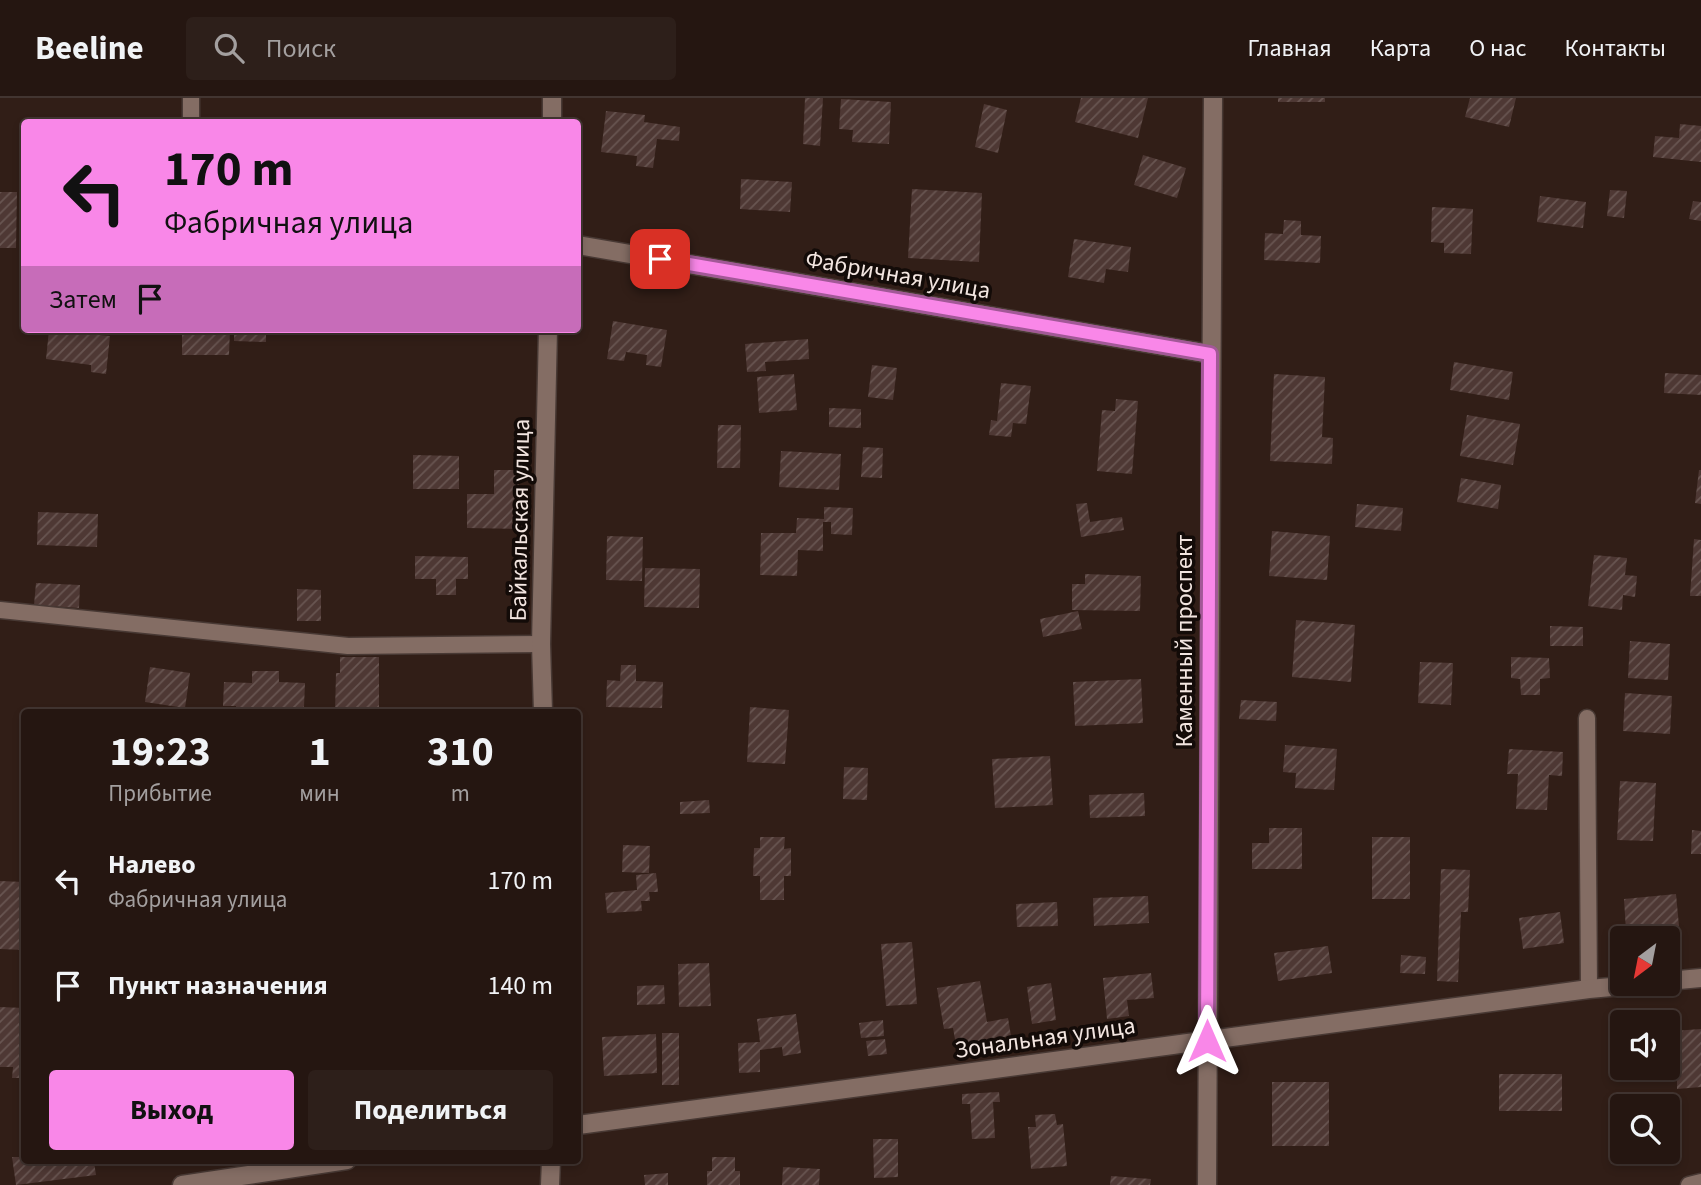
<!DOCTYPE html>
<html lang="ru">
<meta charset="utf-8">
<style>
:root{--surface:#251611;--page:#2d1f1a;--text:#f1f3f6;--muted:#a39f9f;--line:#423531;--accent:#f987e8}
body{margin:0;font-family:"Source Sans 3",sans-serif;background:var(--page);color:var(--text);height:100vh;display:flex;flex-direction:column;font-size:26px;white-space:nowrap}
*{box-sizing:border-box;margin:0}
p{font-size:23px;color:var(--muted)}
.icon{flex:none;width:38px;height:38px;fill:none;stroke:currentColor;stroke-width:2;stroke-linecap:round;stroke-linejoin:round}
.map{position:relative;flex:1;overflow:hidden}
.side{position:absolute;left:21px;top:611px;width:560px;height:455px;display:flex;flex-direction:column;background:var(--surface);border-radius:7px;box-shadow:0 4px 10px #0003,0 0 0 2px var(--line)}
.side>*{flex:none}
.top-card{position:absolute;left:21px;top:21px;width:560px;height:214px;border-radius:7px;box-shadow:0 4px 10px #0003,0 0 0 2px var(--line);background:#f987e8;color:#111;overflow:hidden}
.needle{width:46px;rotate:212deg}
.fabs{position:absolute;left:1610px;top:828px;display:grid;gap:14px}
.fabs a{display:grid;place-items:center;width:70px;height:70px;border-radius:7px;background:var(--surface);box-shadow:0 4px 10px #0003,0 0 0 2px var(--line);font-size:35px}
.pin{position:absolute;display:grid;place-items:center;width:60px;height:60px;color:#fff;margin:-30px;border-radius:14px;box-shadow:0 4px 10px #0006}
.me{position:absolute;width:77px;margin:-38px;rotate:0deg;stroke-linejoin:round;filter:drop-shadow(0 0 5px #0008)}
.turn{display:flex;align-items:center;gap:24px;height:147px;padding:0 28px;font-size:32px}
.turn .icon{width:91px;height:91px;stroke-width:2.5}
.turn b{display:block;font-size:49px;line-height:60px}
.then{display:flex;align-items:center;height:66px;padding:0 28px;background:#0003;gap:14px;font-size:26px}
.eta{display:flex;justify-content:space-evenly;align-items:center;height:119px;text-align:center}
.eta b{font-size:42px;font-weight:700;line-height:49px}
.action{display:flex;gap:14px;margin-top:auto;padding:14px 28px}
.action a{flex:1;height:80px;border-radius:7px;background:var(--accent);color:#111;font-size:28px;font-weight:700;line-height:80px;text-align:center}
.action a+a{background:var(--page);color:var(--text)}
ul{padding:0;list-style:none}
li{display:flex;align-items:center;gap:21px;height:105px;padding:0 28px}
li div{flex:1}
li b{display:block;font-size:26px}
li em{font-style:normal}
header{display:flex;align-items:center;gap:42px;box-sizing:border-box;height:98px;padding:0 35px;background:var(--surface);border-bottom:2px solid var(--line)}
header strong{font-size:33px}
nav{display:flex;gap:38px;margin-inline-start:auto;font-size:24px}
.search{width:490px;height:63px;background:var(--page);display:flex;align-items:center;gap:18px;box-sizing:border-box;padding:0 24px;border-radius:7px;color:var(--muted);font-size:26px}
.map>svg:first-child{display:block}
.building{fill:url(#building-hatch)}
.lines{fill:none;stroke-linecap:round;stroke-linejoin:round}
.lane-casing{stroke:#483934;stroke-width:19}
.street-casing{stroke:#483934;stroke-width:21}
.lane{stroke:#846d64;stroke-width:16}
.street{stroke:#846d64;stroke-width:18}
.route-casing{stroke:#a25897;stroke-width:18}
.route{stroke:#f987e8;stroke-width:12}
.labels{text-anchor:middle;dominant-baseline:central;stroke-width:7;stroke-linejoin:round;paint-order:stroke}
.street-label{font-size:24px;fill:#f2e5e0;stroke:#130b08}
</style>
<header>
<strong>Beeline</strong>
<div class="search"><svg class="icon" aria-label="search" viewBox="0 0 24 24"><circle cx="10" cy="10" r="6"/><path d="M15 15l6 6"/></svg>Поиск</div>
<nav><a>Главная</a><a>Карта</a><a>О нас</a><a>Контакты</a></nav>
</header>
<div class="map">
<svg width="1701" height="1087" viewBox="0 0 1701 1087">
<defs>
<pattern id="building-hatch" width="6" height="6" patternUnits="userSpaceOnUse" patternTransform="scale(1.75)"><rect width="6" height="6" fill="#4e3834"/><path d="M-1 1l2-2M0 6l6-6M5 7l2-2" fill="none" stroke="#685551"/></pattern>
</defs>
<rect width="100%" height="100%" fill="#311e17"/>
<path class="building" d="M805 0H823L820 48 803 46Z
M1081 0H1148L1138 40 1075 24Z
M1278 0H1325V4H1278Z
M1470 0H1516L1509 29 1465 19Z
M841 1 891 4 889 46 852 44 853 32 839 31Z
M984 6 1007 12 998 55 975 49Z
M606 13 645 17 644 24 680 29 679 43 657 41 653 70 636 68 637 58 601 54Z
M1680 26 1701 28V64L1653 59 1655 38 1679 40Z
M1143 57 1186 70 1177 100 1134 87Z
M741 81 792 84 790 114 740 111Z
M912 91 982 95 979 164 908 160Z
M1610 92 1627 93 1624 120 1607 118Z
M0 94H17L16 150H0Z
M1540 98 1586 104 1583 130 1537 124Z
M1693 103 1701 104V123L1689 121Z
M1432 109 1473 111 1471 156 1444 155V145L1431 144Z
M1284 122 1301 123V137L1321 138 1320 165 1264 162 1265 135 1283 136Z
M1074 141 1131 149 1128 174 1106 171 1104 185 1068 179Z
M613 223 667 232 661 269 646 267 647 257 626 254 624 263 607 261Z
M182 231H230L229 257H182Z
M234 231H266V244L234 243Z
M49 232 110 238 106 276 91 274V267L46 261Z
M808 241 809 261 765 264 766 273 747 274 745 246Z
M1454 264 1513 274 1509 302 1450 292Z
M872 267 897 270 893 302 868 299Z
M1665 275 1701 277V297L1664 295Z
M794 276 797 312 759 315 757 279Z
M1274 276 1325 279 1322 339 1333 340 1332 366 1270 363Z
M1001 285 1031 288 1026 326 1013 325 1011 339 989 337 991 322 997 323Z
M1116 301 1138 303 1132 376 1097 373 1102 312 1115 313Z
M829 310 861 311V330L829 329Z
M1467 317 1520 326 1513 367 1460 358Z
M718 327H741L740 370H717Z
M863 349 883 350 882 380 861 379Z
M781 353 841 356 839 392 779 389Z
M413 357 459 358V391H413Z
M494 372H519V431L467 430V396H494Z
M1699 372H1701V406L1695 405Z
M1461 380 1501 387 1498 411 1457 404Z
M1087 405 1090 424 1122 419 1124 432 1081 439 1076 406Z
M1357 406 1403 410 1401 433 1355 429Z
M824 409 853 410 852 437 831 436V424H823V453L798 452 797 478 760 477 761 435H796L797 420 824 421Z
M38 414 98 416 97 449 37 447Z
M1272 433 1330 438 1327 482 1269 478Z
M607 438 643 439 642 483 606 482Z
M1694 441 1701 442V498H1690Z
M1594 457 1627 460 1625 477 1637 478 1635 499 1623 497 1622 512 1588 508Z
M415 458 468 459V481H456V497H436V481H415Z
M645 470 700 471 699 510 644 509Z
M1085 476 1141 478 1140 513 1072 512V486H1085Z
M36 485 80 487 79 510 34 507Z
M297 491 321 492V523H297Z
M1078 513 1082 531 1043 539 1040 521Z
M1296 522 1355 527 1351 584 1292 579Z
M1550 528 1583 529V548H1550Z
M1630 543 1670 546 1668 582 1628 580Z
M340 559H379V614H335L336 575H340Z
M1511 559 1549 560 1550 580 1540 581V597H1521L1520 581 1511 580Z
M1420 564 1453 565 1451 607 1418 605Z
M621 567H636V583L663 584 662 610 606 609 607 582 620 583Z
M150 569 190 575 185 610 145 604Z
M252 573H279V584L305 585 304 609H278L279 614H236V608H223L224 584 252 585Z
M1141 581 1143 625 1075 628 1073 584Z
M1625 595 1672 598 1670 636 1623 633Z
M1241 602 1277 604 1276 623 1239 621Z
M750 609 789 612 785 666 747 664Z
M1285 647 1337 651 1334 692 1295 690 1296 675 1283 674Z
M1509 651 1563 654 1562 678 1549 677 1547 712 1516 711 1518 676H1507Z
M1050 658 1053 707 995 710 992 661Z
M844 669 868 670 867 702 843 701Z
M1620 683 1656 685 1653 743 1617 742Z
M1144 695 1145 718 1090 720 1089 697Z
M709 702 710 715 680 716V704Z
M1269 730H1302V771H1252V745H1269Z
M1692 732 1701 733V756H1691Z
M760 739H785L784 751 791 750V778H784V802H760V778H753L754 750H760Z
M1372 739H1410V801H1372Z
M623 747 650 748 649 775 622 774Z
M1441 771 1470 772 1468 814H1461L1458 884 1437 883Z
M656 775 658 794H649L650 803H641L642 813 607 815 605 795 637 792 636 777Z
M0 783 24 784V852L0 851Z
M1676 796 1679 828 1662 830V834L1646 836V831L1626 833 1624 801Z
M1148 798 1149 825 1094 828 1093 800Z
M1057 804 1058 828 1017 829 1016 806Z
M1560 814 1564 845 1523 851 1519 820Z
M912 844 917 906 886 908 881 846Z
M1328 848 1332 875 1278 883 1274 855Z
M1401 857 1426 859 1425 876 1400 875Z
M709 865 711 908 679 909 678 866Z
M1151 875 1154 900 1127 902 1129 918 1107 921 1103 880Z
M980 883 987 924 1008 920 1011 938 956 947 953 930 944 931 937 890Z
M1051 885 1056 922 1032 926 1027 889Z
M664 887 665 906 637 907V888Z
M0 909 24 910V980H12L13 969H0Z
M796 916 801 955 783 958 782 949 760 952V974L739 975 738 945 760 944 757 921Z
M883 922 884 938 861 940 859 925Z
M1701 931V989L1677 991V983L1664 984 1663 970H1668V954H1674L1673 933Z
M662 935H679V987H662Z
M656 936 657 975 604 978 602 939Z
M885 941 887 956 868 958 866 943Z
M1499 976H1562V1013H1499Z
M1272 984H1329V1048H1272Z
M999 994 1000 1004H993L995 1040 972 1041 970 1006H962V996Z
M1055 1016 1057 1027 1063 1026 1067 1068 1031 1071 1028 1029H1036L1035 1017Z
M873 1041H898V1079L874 1080Z
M12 1059H24V1062H68L69 1068 94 1064 96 1077 16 1087Z
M712 1059H735V1073H740V1087H707V1073H712Z
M783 1069 820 1071 819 1087H782Z
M668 1075V1087H645L644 1077Z
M1111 1078 1151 1081 1150 1087H1110Z"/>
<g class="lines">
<g class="lane-casing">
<path id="lane" d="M191 0V24
M0 512 348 548 541 546
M1587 620 1589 891
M1689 1087 1701 1084"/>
</g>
<g class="street-casing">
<path id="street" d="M552 24V0
M578 147 1210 256
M543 614 541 546 548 231
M1668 883 1701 880
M578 1027 1589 891 1645 886
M182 1087 347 1062
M550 1087 551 1062
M1207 1087 1213 0"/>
</g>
<use href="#lane" class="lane"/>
<use href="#street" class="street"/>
</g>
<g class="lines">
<g class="route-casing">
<path id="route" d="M660 161 1210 256 1207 943"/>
</g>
<use href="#route" class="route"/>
</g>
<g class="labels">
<g class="street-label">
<text transform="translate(898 177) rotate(10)">Фабричная улица</text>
<text transform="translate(520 422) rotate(-89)">Байкальская улица</text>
<text transform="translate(1184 543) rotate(-90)">Каменный проспект</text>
<text transform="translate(1045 940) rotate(-8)">Зональная улица</text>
</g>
</g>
</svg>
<div class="fabs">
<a><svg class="needle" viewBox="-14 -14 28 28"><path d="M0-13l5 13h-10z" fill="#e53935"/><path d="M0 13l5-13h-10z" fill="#a39f9f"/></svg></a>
<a><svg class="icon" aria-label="sound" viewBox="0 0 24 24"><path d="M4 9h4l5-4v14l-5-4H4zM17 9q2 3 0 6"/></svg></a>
<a><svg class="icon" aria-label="search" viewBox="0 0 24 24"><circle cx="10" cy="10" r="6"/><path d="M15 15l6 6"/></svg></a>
</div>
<div class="pin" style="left:660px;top:161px;background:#d93025"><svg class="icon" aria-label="arrive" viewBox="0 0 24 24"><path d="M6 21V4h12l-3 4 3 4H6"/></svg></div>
<svg class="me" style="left:1207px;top:943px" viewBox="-20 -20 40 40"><path d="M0-17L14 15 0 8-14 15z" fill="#f987e8" stroke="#fff" stroke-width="4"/></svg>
<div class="top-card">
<div class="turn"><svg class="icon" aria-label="left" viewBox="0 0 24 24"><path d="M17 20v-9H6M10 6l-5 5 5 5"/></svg><div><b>170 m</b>Фабричная улица</div></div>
<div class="then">Затем<svg class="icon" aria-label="arrive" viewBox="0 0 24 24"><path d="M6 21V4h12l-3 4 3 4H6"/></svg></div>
</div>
<section class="side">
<div class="eta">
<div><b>19:23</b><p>Прибытие</p></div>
<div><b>1</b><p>мин</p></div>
<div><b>310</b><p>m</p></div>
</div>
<ul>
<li><svg class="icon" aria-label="left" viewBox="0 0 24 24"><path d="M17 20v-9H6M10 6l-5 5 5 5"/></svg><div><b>Налево</b><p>Фабричная улица</p></div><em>170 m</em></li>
<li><svg class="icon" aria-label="arrive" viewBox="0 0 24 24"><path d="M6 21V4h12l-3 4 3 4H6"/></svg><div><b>Пункт назначения</b></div><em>140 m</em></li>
</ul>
<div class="action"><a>Выход</a><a>Поделиться</a></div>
</section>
</div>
